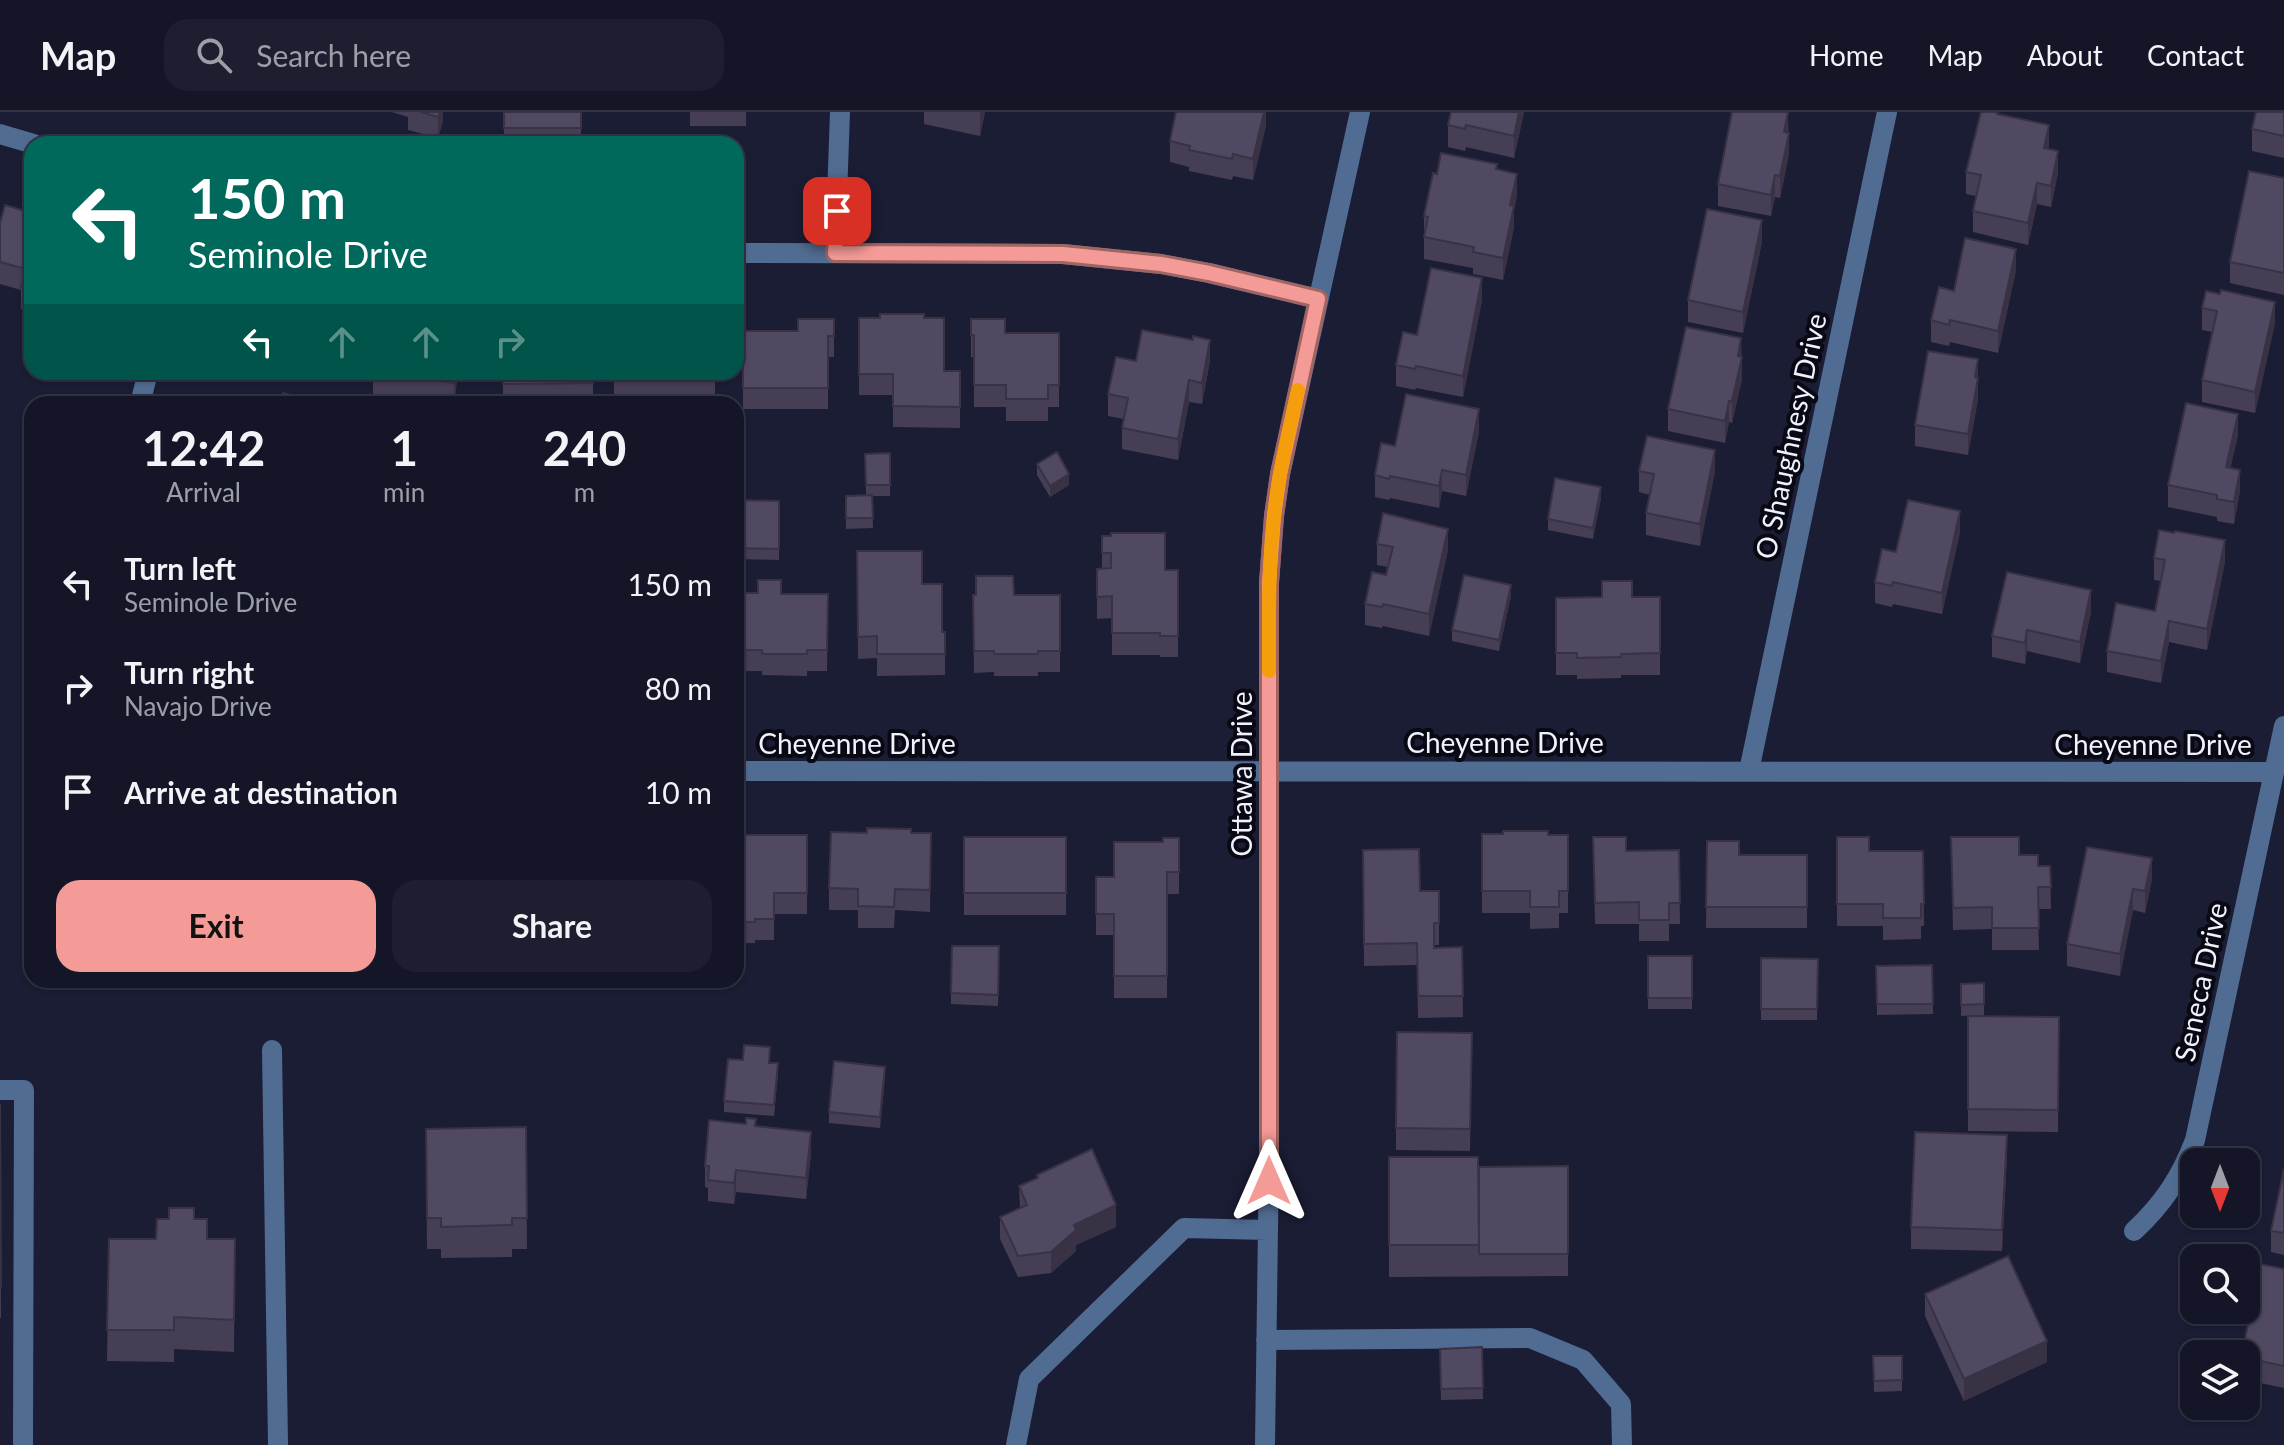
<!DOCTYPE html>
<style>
:root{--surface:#141628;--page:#1d1f30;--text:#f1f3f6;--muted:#9d9fa8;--line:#333545;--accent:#f59b97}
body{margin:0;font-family:Lato,sans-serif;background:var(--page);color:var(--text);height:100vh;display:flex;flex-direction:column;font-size:30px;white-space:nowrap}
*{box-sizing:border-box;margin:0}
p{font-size:26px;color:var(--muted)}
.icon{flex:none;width:44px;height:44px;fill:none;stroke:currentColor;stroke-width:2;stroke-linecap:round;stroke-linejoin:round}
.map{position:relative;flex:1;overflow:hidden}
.drawer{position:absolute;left:24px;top:284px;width:720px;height:592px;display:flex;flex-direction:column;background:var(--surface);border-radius:24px;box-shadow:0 2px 6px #0004,0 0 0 2px var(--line)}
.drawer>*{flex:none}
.hud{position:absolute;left:24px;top:24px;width:720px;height:244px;border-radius:24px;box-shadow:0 2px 6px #0004,0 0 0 2px var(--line);background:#00695c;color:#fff;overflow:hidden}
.needle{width:52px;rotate:180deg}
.tools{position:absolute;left:2180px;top:1036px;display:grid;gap:16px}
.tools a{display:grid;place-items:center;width:80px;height:80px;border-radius:16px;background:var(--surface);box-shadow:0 2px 6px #0004,0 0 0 2px var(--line);font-size:40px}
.pin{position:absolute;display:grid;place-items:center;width:68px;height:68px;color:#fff;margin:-34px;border-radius:16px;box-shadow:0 4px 12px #0006}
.me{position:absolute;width:88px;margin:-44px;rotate:0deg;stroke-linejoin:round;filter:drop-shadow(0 0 6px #0008)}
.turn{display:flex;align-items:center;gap:28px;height:168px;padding:0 32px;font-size:36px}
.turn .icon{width:104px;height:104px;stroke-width:2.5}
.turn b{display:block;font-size:56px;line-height:68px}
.lanes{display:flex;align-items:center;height:76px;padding:0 32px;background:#0003;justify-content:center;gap:40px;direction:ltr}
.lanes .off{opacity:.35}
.eta{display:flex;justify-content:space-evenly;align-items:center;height:136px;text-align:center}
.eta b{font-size:48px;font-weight:700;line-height:56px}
.cta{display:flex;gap:16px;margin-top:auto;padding:16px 32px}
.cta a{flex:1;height:92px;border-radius:24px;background:var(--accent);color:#111;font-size:32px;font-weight:700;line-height:92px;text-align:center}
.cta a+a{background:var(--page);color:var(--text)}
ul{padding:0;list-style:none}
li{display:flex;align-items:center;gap:24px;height:104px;padding:0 32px}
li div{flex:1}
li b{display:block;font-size:30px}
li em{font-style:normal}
header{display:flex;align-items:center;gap:48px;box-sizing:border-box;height:112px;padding:0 40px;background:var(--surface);border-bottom:2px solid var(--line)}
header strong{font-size:38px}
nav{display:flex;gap:44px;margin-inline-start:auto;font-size:28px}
.search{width:560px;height:72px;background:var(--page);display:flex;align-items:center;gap:20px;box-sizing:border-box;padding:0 28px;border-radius:24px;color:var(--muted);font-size:30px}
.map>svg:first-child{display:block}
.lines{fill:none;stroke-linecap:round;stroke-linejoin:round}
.minor{stroke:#516c92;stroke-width:20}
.wall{fill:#463e54}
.shaded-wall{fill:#393245}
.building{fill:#514862;stroke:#393245;stroke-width:2}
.route-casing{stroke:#9f6562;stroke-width:20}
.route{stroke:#f59b97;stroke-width:14}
.slow{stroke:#f59e0b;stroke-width:14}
.labels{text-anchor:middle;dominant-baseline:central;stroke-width:8;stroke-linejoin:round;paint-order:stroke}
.street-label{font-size:28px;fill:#eff1fe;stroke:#080913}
</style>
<header>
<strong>Map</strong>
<div class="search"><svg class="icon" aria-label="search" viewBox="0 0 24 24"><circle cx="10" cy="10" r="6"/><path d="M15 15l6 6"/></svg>Search here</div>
<nav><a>Home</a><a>Map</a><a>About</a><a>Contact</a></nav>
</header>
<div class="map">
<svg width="2284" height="1333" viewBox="0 0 2284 1333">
<rect width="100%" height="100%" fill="#1b1d35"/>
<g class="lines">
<path class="minor" d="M0 22 34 32
M736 141 1063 142 1161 152 1209 161 1318 187
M835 141 840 0
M140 292 148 260
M736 659 2274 660
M1749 659 1887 0
M272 938 278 1333
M0 978H24L23 1333
M2134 1119C2163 1092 2181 1065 2195 1028L2284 614
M1266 1228 1530 1226 1583 1248 1621 1292 1622 1333
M1016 1333 1029 1267 1184 1116 1268 1118
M1265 1333 1269 1045V471L1274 404 1280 362 1360 0"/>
</g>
<path class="wall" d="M392 0H443V9L438 26 408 18V5Z
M581 0V32H504V16Z
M690 0H746V14H690Z
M924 0H985L980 24 924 12Z
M1266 0V14L1253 68 1233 64 1232 68 1189 59V55L1170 50V29Z
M1524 0 1514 46 1466 35 1465 39 1448 35V13Z
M1788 0 1789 42 1780 86 1775 85 1771 104 1718 94V72Z
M1998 0V2L2049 34 2048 37 2058 61 2051 95 2037 92 2028 133 1973 120V99L1976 84 1966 82V60L1973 36Z
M2284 0V46L2252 39V17Z
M1497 57 1517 83 1514 98V115L1503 168 1473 162V156L1424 147V104L1437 62Z
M2284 66V183L2230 171V150Z
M32 96V200L21 197V178L0 172V111Z
M1762 130 1743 221 1688 210V188Z
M2016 158 1998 241 1950 230 1949 234 1931 230V208L1954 179Z
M2220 182 2275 211 2255 301 2202 290V268L2212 220 2202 218V196Z
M1482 188 1463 285 1416 276 1415 278 1396 274V253L1417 223Z
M859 206H924L944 259H960V316L893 315V283H859Z
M834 207V245H828V297H743V219H798Z
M971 207 1005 221H1059V295H1048V309H1006V295H974V245H971Z
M32 220V249L30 248V227Z
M1741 226 1742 267 1732 311 1729 310 1725 331 1668 319V297Z
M1978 247V287L1968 343 1915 334V313Z
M1136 249H1210L1202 292 1189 290 1178 348 1122 337V316L1124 307 1108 304V282Z
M373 260H458L454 292 373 283Z
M503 260H593V292H503Z
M614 260H715V290L614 291Z
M1479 319 1466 384 1442 379 1439 396 1390 386 1389 388 1375 385V363L1395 334Z
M2238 323 2230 356 2240 379 2234 412 2217 409V405L2168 395V373Z
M890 341V384H872L873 416 846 417V384L866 383 865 342Z
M1037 352 1069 373 1050 385 1037 363Z
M1639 359H1715L1700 434 1646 423V401L1650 383 1639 380Z
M1601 386 1593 427 1548 418V407Z
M737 388 779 389V448L736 447Z
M1960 420 1942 502 1893 492 1892 495 1875 491V470L1896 440Z
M1102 424 1165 458H1178V545H1160V543H1112V506L1097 507V457H1102Z
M1377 432 1448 438 1429 524 1383 514 1382 516 1365 513V492L1386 463 1388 455 1377 453Z
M857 439 922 472 942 520H945V563L877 564V546L858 547Z
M2154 446 2225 450 2207 538 2169 530 2161 571 2107 560V539L2155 499 2161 469 2154 468Z
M743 481 828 482 827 559H807V564L762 563V559H742Z
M973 483H1060V560H1038V564H994V560L974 561Z
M1511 484 1499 539 1452 529V518Z
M1660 485V563H1621V566L1577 567V563H1556V486Z
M2091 500 2080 551 2027 539 2025 552 1992 545V524Z
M867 721H931L930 800 895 798 894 816H858V798H829V776Z
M1482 722 1568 723V801H1559V816L1530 817V801H1482Z
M736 723H807V802H774V828H755V831H736Z
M964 725H1066V803H964Z
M1593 725 1626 739 1679 738 1680 812H1669V829H1639V812H1595Z
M1837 725 1869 739H1923L1924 814H1921V827L1883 828V814H1837Z
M1951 725 2019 743 2038 754H2050L2051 797H2038L2039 838H1992V817L1953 818Z
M1179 726V782H1167V886H1114V823H1096V765H1114L1163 730Z
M1707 729 1739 743H1807V816H1706Z
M2087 735 2152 767 2145 801 2133 798 2120 864 2067 854V832Z
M1363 738 1420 779H1439V833H1434V836L1462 835 1463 905 1418 906 1417 853 1364 854Z
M999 834 998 894 951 892V881Z
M1648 844H1692V897H1648Z
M1761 846 1818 847 1817 908H1761Z
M1932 853 1933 902 1877 903 1876 854Z
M1984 871V903L1961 904V872Z
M1968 904 2059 905 2058 1020 1968 1019Z
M1472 921 1470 1039 1396 1038V1016Z
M770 951 778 962 774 1004 724 1000V989Z
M885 966 880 1016 829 1011V1000Z
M0 992 1 1206H0Z
M756 1014 811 1042 806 1087 736 1080 734 1092 708 1089V1076L705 1075V1054Z
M526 1015 527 1137H512V1145L441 1146V1137H427L426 1017Z
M2007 1044 2002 1139 1911 1137V1115Z
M1389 1045 1479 1055 1568 1054V1164L1389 1165Z
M2284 1057V1143L2271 1140V1119Z
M1037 1063 1116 1115 1076 1133V1139L1051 1161 1018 1165 1000 1127V1105L1020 1096 1019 1074 1037 1066Z
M169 1107H194L207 1127H235L234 1240 174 1237V1250L107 1249 109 1127H156Z
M2284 1157V1276L2246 1268V1242Z
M1925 1182 2047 1250 1964 1289 1925 1204Z
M1482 1235 1483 1287 1441 1288 1440 1237Z
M1873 1244H1902V1279L1874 1280Z"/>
<path class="shaded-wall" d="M440 0H443V9L438 26V5Z
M980 0H985L980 24Z
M1264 0H1266V14L1253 68V47Z
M1519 0H1524L1514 46V24Z
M1788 0V22L1784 20Z
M2049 13V34L2044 57V36Z
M1789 21V42L1780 86V64Z
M2058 39V61L2051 95V74Z
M1517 62V83L1514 98V115L1503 168V146L1510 93Z
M1775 63V85L1771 104V83Z
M2037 71V92L2028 133V111Z
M1762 108V130L1743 221V200Z
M2016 137V158L1998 241V219Z
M1482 166V188L1463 285V264Z
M2275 190V211L2255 301V280Z
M1741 226 1742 267 1732 311V289Z
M1210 228V249L1202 292V271Z
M1978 247V287L1968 343V322Z
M455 260H458L454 292V271Z
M1189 268V290L1178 348V327Z
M1729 289V310L1725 331V309Z
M1479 297V319L1466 384V363Z
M2238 302V323L2226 377V355Z
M1715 338V359L1700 434V412Z
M1442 358V379L1439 396V374Z
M2240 358V379L2234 412V390Z
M1069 362V373L1050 385V374Z
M1601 375V386L1593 427V416Z
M1960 399V420L1942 502V481Z
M1448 417V438L1429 524V502Z
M2225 428V450L2207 538V517Z
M1511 473V484L1499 539V528Z
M2091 478V500L2080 551V530Z
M2169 509V530L2161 571V549Z
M2027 518V539L2025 552V531Z
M2152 746V767L2145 801V779Z
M2133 777V798L2120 864V842Z
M885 955V966L880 1016V1005Z
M811 1020V1042L806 1087V1066Z
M2007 1023V1044L2002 1139V1118Z
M736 1058V1080L734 1092V1071Z
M1116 1093V1115L1076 1133V1139L1051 1161V1140L1074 1113Z
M2047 1229V1250L1964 1289V1267Z"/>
<path class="building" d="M421 0H440L438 5Z
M504 0H581V16H504Z
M1176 0H1264L1253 47 1233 42 1232 47 1189 38 1190 34 1170 29Z
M1451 0H1519L1514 24 1466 13 1465 17 1448 13Z
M1732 0H1788L1784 20 1789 21 1780 64 1775 63 1771 83 1718 72Z
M1981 0H1998L1997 2 2049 13 2044 36 2058 39 2051 74 2037 71 2028 111 1973 99 1981 63 1966 60Z
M2256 0H2284V24L2252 17Z
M1441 41 1497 52 1496 57 1517 62 1510 93 1514 94 1503 146 1473 140 1474 135 1424 125 1428 105 1424 104 1433 61 1437 62Z
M2249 59 2284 66V161L2230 150Z
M5 93 25 99 26 94 32 96V178L21 175 26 157 0 150V111Z
M1707 97 1762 108 1743 200 1688 188Z
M1965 126 2016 137 1998 219 1950 208 1949 213 1931 208 1939 175 1954 179Z
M1431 156 1482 166 1463 264 1416 254 1415 257 1396 253 1403 220 1417 223Z
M2221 178 2275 190 2255 280 2202 268 2217 199 2202 196 2206 179 2220 182Z
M880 202H924V206H944V259H960V295L893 294V262H859V206H880Z
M798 207H834V224H828V276H743V219H798Z
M971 207H1005V221H1059V273H1048V287H1006V273H974V223H971Z
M1686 215 1741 226 1738 244 1742 245 1732 289H1729L1725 309 1668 297Z
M1142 218 1193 228V224L1210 228 1202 271 1189 268 1178 327 1122 316 1128 286 1108 282 1116 245 1136 249Z
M1928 239 1978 247 1975 265 1978 266 1968 322 1915 313Z
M373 260H455L454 271 373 261Z
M503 260H593V271L503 272Z
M614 260H715V268L614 269Z
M283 281 325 292H280Z
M1406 282 1479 297 1466 363 1442 358 1439 374 1390 364 1389 367 1375 363 1381 331 1395 334Z
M2186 291 2238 302 2226 355 2240 358 2234 390 2217 387V383L2168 373Z
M1647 324 1715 338 1700 412 1646 401 1654 362 1639 359Z
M1057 340 1069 362 1050 374 1037 352Z
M890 341V373H866L865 342Z
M1555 366 1601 375 1593 416 1548 407Z
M872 383 873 406H846V384Z
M737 388 779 389V437L736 436Z
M1908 388 1960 399 1942 481 1893 470 1892 474 1875 470 1882 437 1896 440Z
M1383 401 1448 417 1429 502 1383 492 1382 495 1365 492 1372 460 1386 463 1393 435 1377 432Z
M2159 418 2174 421 2175 419 2225 428 2207 517 2169 509 2161 549 2107 539 2116 491 2155 499 2165 448 2154 446Z
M1111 421H1165V458H1178V524H1160V521H1112V484L1097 485V457L1111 456V441H1102V424H1111Z
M857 439H922V472H942V520H945V542H877V524L858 525Z
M2007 460 2091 478 2080 530 2027 518 2025 531 1992 524Z
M1464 463 1511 473 1499 528 1452 518Z
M976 464H1013L1014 483H1060V539H1038V542H994V539H974L973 483H976Z
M758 468H781V482H828L827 538H807V542H762V538H742L743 481H758Z
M1602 469H1632V485H1660V541L1621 542V545L1577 546V541H1556V486L1602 485Z
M867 716 911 717V721H931L930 778 895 777 894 795 858 794V777L829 776 831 720 867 721Z
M1503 719H1548V723H1568V779H1559V795H1530V779H1482V722H1503Z
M736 723H807V781H774V807H755V810H736Z
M964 725H1066V781H964Z
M1593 725H1626V739L1679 738 1680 791H1669V808H1639V790L1595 791Z
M1837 725H1869V739H1923L1924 792H1921V806H1883V792H1837Z
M1951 725H2019V743H2038V754H2050L2051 775H2038L2039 816H1992V795L1953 796Z
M1163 726H1179V760H1167V864H1114V802H1096V765H1114V730H1163Z
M1707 729H1739V743H1807V795H1706Z
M2087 735 2152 746 2145 779 2133 777 2120 842 2067 832Z
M1419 737 1420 779H1439V811H1434V836L1462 835 1463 884H1418L1417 831 1364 832 1363 738Z
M952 834H999L998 883 951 881Z
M1648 844H1692V886H1648Z
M1761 846 1818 847 1817 897H1761Z
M1932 853 1933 892H1877L1876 854Z
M1984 871V892L1961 893V872Z
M1968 904 2059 905 2058 998 1968 997Z
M1397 920 1472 921 1470 1017 1396 1016Z
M744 933 770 935 769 951H778L774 993 724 989 728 947 743 948Z
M834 949 885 955 880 1005 829 1000Z
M0 992 1 1175H0Z
M746 1006 756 1007 755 1014 811 1020 806 1066 736 1058 734 1071 708 1068 709 1054H705L709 1008 746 1012Z
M526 1015 527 1106H512V1113L441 1115V1106H427L426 1017Z
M1915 1020 2007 1023 2002 1118 1911 1115Z
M1092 1037 1116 1093 1074 1113 1076 1118 1051 1140 1018 1144 1000 1105 1027 1093 1019 1074 1038 1066 1037 1063Z
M1389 1045H1478L1479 1133H1389Z
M1568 1054V1142H1479V1055Z
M2284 1057V1121L2271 1119Z
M169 1096H194V1107H207V1127H235L234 1208 174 1205V1218H107L109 1127H156L157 1107H169Z
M2008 1144 2047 1229 1964 1267 1925 1182Z
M2260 1152 2284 1157V1254L2246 1246V1242H2242Z
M1482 1235 1483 1276 1441 1277 1440 1237Z
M1873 1244H1902V1268L1874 1269Z"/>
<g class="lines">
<g class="route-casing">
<path id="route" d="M837 99 835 141 1063 142 1161 152 1209 161 1318 187 1280 362 1274 404 1269 471V1069"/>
</g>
<use href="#route" class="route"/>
<path class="slow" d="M1269 559C1269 507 1268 456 1274 405 1278 362 1289 320 1298 278"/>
</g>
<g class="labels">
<g class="street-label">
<text transform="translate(1790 324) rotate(-78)">O Shaughnesy Drive</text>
<text x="1505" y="630">Cheyenne Drive</text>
<text x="857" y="631">Cheyenne Drive</text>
<text x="2153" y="632">Cheyenne Drive</text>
<text transform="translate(1241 662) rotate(-90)">Ottawa Drive</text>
<text transform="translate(2200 870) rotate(-78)">Seneca Drive</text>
</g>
</g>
</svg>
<div class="tools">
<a><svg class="needle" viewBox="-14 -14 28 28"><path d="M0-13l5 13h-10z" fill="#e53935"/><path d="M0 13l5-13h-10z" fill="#9d9fa8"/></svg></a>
<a><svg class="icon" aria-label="search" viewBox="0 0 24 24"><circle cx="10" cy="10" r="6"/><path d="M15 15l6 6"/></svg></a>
<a><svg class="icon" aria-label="layers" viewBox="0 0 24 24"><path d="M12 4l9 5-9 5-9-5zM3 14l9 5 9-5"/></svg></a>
</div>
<div class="pin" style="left:837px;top:99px;background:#d93025"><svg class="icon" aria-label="arrive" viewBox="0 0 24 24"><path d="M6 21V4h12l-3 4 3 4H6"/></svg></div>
<svg class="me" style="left:1269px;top:1069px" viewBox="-20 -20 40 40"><path d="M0-17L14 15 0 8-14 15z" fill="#f59b97" stroke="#fff" stroke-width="4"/></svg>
<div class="hud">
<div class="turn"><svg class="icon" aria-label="left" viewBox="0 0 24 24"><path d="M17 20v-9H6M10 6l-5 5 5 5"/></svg><div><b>150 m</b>Seminole Drive</div></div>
<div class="lanes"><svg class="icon" aria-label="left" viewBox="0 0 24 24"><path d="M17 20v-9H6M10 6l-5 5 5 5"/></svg><svg class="icon off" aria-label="ahead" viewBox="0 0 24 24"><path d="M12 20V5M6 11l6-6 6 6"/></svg><svg class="icon off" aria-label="ahead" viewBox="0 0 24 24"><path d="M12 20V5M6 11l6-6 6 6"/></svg><svg class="icon off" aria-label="right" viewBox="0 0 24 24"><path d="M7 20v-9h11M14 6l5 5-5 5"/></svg></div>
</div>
<section class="drawer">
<div class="eta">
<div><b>12:42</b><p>Arrival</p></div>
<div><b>1</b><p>min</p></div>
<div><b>240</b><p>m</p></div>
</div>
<ul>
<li><svg class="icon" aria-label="left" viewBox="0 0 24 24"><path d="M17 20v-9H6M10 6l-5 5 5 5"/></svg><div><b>Turn left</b><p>Seminole Drive</p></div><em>150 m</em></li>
<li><svg class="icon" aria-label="right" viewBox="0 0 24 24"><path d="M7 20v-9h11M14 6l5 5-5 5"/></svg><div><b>Turn right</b><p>Navajo Drive</p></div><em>80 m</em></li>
<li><svg class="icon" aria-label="arrive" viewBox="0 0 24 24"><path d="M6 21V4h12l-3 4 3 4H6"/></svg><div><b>Arrive at destination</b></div><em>10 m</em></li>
</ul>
<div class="cta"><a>Exit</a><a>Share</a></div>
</section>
</div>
